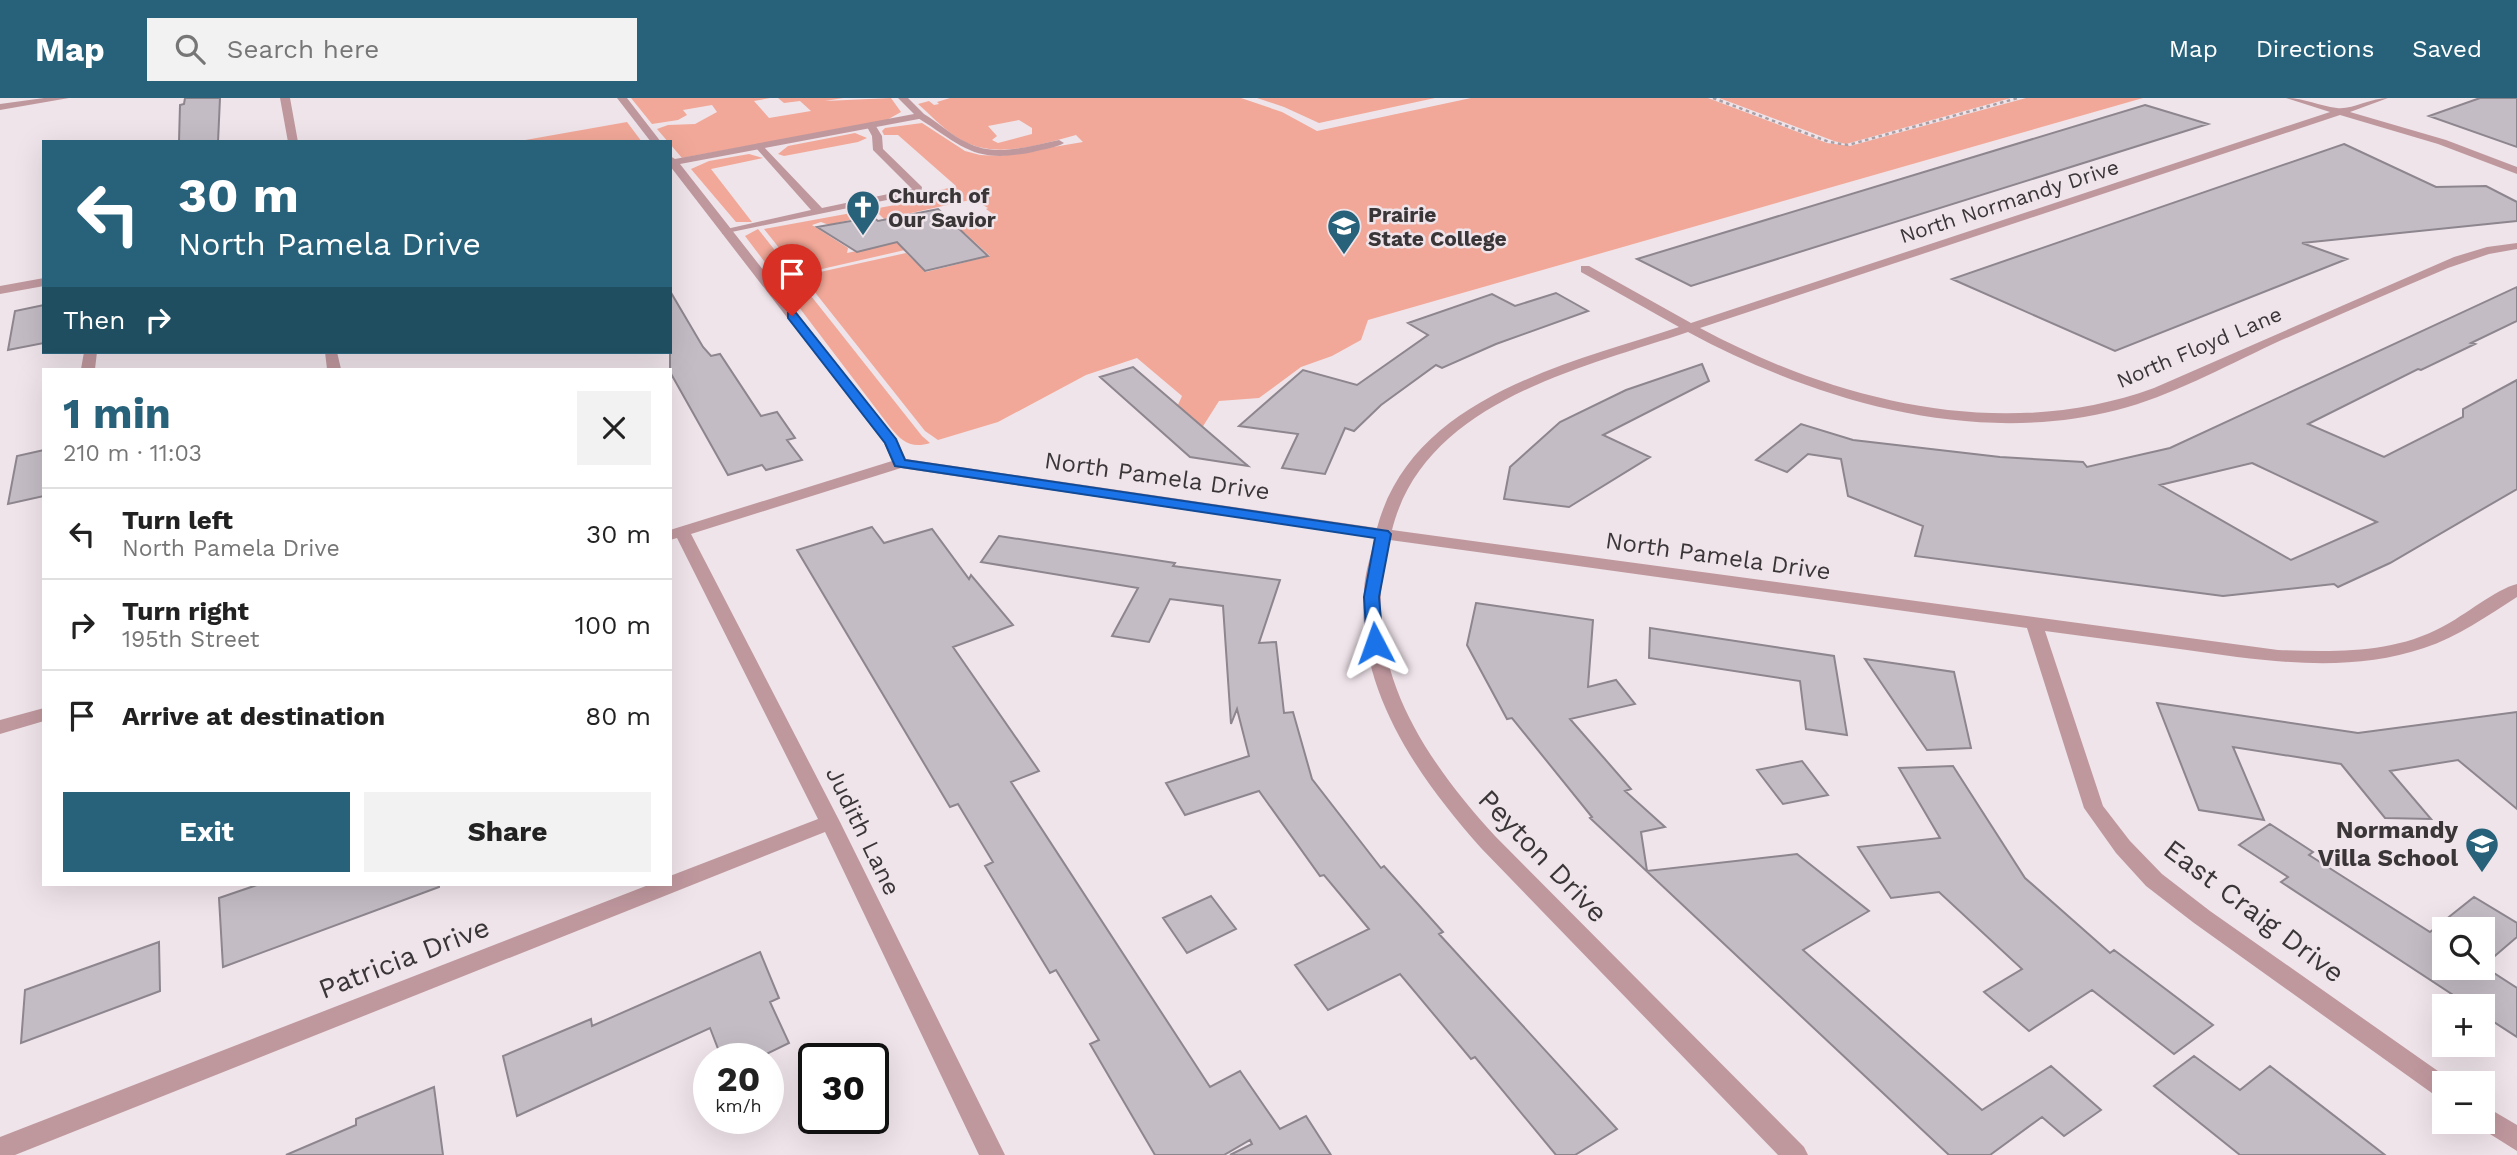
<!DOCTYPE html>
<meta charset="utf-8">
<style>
:root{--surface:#fff;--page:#f2f2f2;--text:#222;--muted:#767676;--line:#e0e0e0;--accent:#27627a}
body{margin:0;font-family:"Work Sans",sans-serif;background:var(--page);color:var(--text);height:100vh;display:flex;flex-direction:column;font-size:26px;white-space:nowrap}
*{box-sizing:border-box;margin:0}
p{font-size:23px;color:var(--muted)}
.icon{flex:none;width:38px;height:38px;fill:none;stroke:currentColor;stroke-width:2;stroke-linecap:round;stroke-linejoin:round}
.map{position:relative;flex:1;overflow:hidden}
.panel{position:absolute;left:42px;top:270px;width:630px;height:518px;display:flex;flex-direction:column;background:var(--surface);border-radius:0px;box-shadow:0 7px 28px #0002}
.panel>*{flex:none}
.top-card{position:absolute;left:42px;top:42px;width:630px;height:214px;border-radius:0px;box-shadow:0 7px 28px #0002;background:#27627a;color:#fff;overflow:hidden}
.controls{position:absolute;left:2432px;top:819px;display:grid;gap:14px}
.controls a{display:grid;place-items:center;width:63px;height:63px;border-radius:0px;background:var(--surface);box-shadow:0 7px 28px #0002;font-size:35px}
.speed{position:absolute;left:693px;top:945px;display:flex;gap:14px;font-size:35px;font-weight:700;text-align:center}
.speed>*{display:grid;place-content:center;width:91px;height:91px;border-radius:50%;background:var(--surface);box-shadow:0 7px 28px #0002;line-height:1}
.speed small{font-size:18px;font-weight:400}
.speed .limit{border:4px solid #111;border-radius:10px;background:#fff;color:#111}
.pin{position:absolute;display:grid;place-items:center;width:60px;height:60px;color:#fff;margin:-72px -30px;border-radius:50% 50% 50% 0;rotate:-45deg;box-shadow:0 0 7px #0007}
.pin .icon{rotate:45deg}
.me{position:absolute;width:77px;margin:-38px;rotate:356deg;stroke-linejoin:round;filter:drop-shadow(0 0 5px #0008)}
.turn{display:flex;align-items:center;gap:24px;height:147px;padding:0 21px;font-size:32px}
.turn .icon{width:91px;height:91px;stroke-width:2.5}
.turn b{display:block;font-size:49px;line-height:60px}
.then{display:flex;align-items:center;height:66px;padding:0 21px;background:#0003;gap:14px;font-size:26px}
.round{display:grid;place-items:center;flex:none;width:74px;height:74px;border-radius:0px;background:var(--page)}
.overview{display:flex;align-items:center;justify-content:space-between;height:119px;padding:0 21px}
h1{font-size:42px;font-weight:700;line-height:52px;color:var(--accent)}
.action{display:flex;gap:14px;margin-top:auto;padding:14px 21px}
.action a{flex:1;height:80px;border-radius:0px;background:var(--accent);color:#fff;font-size:28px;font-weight:700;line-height:80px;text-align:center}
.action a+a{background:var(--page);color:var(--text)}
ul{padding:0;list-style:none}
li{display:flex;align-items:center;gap:21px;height:91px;padding:0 21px;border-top:2px solid var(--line)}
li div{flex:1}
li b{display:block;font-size:26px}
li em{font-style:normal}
header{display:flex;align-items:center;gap:42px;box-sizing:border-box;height:98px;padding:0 35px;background:var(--accent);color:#fff}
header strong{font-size:33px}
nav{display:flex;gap:38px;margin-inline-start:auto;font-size:24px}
.search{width:490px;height:63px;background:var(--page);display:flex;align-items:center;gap:18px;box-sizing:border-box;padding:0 24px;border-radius:0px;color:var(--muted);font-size:26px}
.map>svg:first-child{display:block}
.green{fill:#f1a898;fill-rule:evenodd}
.building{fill:#c4bcc5;stroke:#8d868e;stroke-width:2;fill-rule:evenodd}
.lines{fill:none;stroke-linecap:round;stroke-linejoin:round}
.path{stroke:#a89fa4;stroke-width:2.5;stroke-dasharray:3.5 3.5;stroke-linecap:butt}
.lane{fill:#bf989e;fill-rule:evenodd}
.street{fill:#bf989e;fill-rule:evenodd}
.route{fill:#1a73e8;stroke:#114b97;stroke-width:2}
.labels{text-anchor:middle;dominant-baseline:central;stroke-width:5;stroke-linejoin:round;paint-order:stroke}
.far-poi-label{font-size:21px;font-weight:bold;fill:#3a3638;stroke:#efe4ea;text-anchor:start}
.far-street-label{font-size:21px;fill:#3a3638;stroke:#efe4ea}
.street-label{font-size:24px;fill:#3a3638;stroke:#efe4ea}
.poi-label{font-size:24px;font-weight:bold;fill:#3a3638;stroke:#efe4ea;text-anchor:end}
.near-street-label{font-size:28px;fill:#3a3638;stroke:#efe4ea}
</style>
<header>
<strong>Map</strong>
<div class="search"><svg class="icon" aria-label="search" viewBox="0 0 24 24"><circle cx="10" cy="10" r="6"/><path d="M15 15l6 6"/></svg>Search here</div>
<nav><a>Map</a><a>Directions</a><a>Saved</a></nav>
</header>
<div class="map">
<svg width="2517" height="1057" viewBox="0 0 2517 1057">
<rect width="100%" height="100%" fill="#efe4ea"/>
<path class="green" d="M631 0H770L754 3 769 20 811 13 800 3 784 5 778 0H843L825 3 891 0 901 14 885 23 682 60 657 31 668 27 695 26 717 14 712 7 683 12 687 17 678 22 652 26Z
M950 0H1241L1282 14 1317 33 1471 0H1708L1827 45 1850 48 2026 0H2143L1368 222 1361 242 1332 258 1301 269 1259 300 1219 303 1200 333 1171 322 1182 298 1137 260 1086 277 998 324 938 342 925 333 802 178 906 155 926 174 990 158 965 135 930 143 921 136 979 123 977 120 993 116 986 111 988 110 976 103 970 102 884 121 878 115 829 127 821 124 812 127 848 150 847 155 902 143 905 152 800 176 764 131 895 107 906 101 956 88 898 37H884L882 33 885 30 922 25 965 53 980 57 1000 58 1083 44 1076 37C1037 47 992 64 955 38 941 29 930 16 918 6L929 3 934 7 939 6 937 4ZM1019 22 1032 30V36L998 45 992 42 997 38 988 28Z
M1257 0H1435L1319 25 1284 9Z
M1719 0H2011L1846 46 1834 43Z
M627 24 642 44H514Z
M855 35 867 40 858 44 784 58 778 56 788 48Z
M749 56 763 60 711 71 752 124H736L691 71 709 63Z
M758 131 922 338 930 345C911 351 901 343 890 329L745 138Z"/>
<path class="building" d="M185 0H220L218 44H179L180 7 184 6Z
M2480 0H2517V49L2429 18Z
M2145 7 2208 26 1691 188 1637 161Z
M2344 46 2436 89 2486 88 2517 104V123L2302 145 2347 161 2115 253 1952 181Z
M938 111 988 158 925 173 897 144 857 154 817 129 873 119 878 123Z
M2517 189V223L2471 245 2475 246 2421 272 2418 271 2308 326 2384 359 2463 319V311L2517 282V391L2390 465 2338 489 2334 486 2223 498 1915 458 1923 428 1848 398 1841 361 1808 356 1787 374 1756 362 1801 326 1853 342 2000 359 2083 364 2087 369 2170 350ZM2252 365 2377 424 2291 462 2160 387Z
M670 193 703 249 711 258 720 256 761 318 777 314 795 340 787 342 802 362 766 372 762 367 728 377 670 274Z
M1556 195 1588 213 1496 246 1442 270 1436 267 1381 307 1354 333 1345 330 1325 376 1282 370 1298 336 1239 328 1303 272 1357 287 1428 237 1408 225 1492 196 1515 208Z
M44 207V245L8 252 15 213Z
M1702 266 1709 283 1603 337 1650 359 1569 409 1504 401 1510 369 1560 324 1626 292Z
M1133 269 1248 368 1190 359 1100 279Z
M44 352V398L8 406 17 358Z
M872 429 884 445 932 431 969 481 971 477 1013 527 953 549 1039 673 1011 684 1210 989 1240 973 1280 1031 1306 1018 1331 1057H1230L1252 1046 1250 1042 1224 1057H1155L1090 946 1099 942 1056 872 1050 875 985 768 993 764 958 706 950 709 797 452Z
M999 438 1175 465 1173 468 1280 482 1259 545 1276 544 1284 615 1293 614 1312 681 1381 770 1384 768 1443 834 1439 836 1617 1031 1575 1057H1556L1475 959 1471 961 1400 876 1328 912 1295 867 1369 831 1324 777 1320 778 1259 693 1185 717 1166 685 1249 658 1237 611 1231 626 1223 508 1170 501 1149 544 1112 538 1138 490 981 464Z
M1476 505 1593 522 1588 589 1616 582 1635 606 1570 621 1631 691 1625 693 1665 729 1641 734 1647 773 1797 756 1869 813 1803 852 1982 1012 2051 968 2101 1012 2064 1038 2042 1019 1990 1057H1949L1590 720 1592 719 1512 620 1507 621 1467 547Z
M1650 530 1834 558 1847 637 1806 631 1800 583 1649 560Z
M1865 561 1954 574 1971 650 1927 652Z
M2157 605 2358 635 2517 614V711L2458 662 2390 673 2431 721 2385 720 2341 666 2233 649 2264 722 2199 712Z
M1802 663 1828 697 1783 706 1757 672Z
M1953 668 2025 780 2110 855 2114 852 2213 927 2174 956 2092 892 2029 933 1984 894 2022 871 1939 794 1891 800 1858 749 1940 740 1899 670Z
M2270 726 2313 754 2309 757 2430 834 2474 799 2517 825V839L2483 868V831H2445V870L2483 868 2517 890V939L2483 917V908H2470L2281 784 2288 779 2239 747Z
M260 786H439V789L223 869 219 800Z
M1211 798 1236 831 1187 855 1163 820Z
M159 844 160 893 21 945 25 892Z
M760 854 779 900 770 904 789 945 756 961H722L710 930 517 1018 503 958 591 921 592 928Z
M2194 958 2240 992 2270 968 2385 1057H2240L2154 988Z
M434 989 443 1057H286L356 1027V1021Z"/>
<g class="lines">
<path class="path" d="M1713 0 1829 44 1848 47 2018 0"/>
<path class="lane" d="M918 16H924C939 25 951 37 966 44 995 60 1029 48 1059 42L1064 45C1056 50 1043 51 1033 54 974 66 964 49 918 20Z
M871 24 874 25 882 38 883 51 922 89 921 95 722 136V132L811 112 756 50V46L760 45 822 110 912 91 873 52 872 38 866 27Z
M84 254H97L95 271H81Z"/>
<path class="street" d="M44 0H69L0 12V6Z
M280 0H290L298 44H288Z
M617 0H627L661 44H651Z
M898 0H908L924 16V20L680 66 896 341 906 361 1377 430C1412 299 1567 266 1679 229L1581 174V168H1589L1691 225 2330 14 2286 0C2305 0 2319 8 2337 10 2351 12 2371 0 2388 0L2350 14 2446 42 2517 69V76L2438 46 2340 17 1700 230C1838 304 2003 345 2154 290L2454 159 2487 149 2517 145V151L2489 156 2448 170C2390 195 2331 220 2273 246 2222 270 2171 298 2117 312 1972 349 1816 303 1688 234 1579 271 1424 304 1392 432L2278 552C2333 554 2392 556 2442 529 2464 518 2496 491 2517 486V499C2487 518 2458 539 2424 550 2348 576 2265 563 2187 552 2140 546 2092 539 2045 533L2103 708 2130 743 2162 776 2210 813 2455 985H2445V1001L2436 998 2194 825 2146 788 2116 755 2084 710 2027 530 1390 442C1386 459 1382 476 1381 494 1376 591 1434 671 1495 738L1804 1049 1808 1057H1778L1481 750C1418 679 1356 592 1364 492 1365 474 1371 457 1375 440L901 370 691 436 840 724 1005 1057H979L825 734 15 1057H0V1039L651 786H670V778L818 721 677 440 670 442V432L892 363 884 345 670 68V58L675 61 914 16Z
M44 180V188L0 196V188Z
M325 254H337L341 271H327Z
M44 610V623L0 636V622Z
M2483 1007 2517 1027V1053L2474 1026 2473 1024H2483Z"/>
</g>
<path class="route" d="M788 215H796L896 341 905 362 1388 433 1391 436 1379 499 1383 545 1375 550 1367 545 1364 499 1375 440 895 368 885 345 788 220Z"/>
<defs>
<g id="church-pin" transform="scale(1.75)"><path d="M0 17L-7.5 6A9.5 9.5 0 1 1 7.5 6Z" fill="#27627a" stroke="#efe4ea"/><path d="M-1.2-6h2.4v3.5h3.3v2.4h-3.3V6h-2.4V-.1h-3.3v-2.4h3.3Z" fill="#fff"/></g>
<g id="university-pin" transform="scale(1.75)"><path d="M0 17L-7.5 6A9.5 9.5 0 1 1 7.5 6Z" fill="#27627a" stroke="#efe4ea"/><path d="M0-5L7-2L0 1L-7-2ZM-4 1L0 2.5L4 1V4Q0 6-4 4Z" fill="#fff"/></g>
<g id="school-pin" transform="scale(1.75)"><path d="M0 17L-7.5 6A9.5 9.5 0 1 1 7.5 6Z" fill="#27627a" stroke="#efe4ea"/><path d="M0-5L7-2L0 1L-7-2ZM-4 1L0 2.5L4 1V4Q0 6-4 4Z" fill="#fff"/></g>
</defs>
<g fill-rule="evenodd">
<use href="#church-pin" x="863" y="109"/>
<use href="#university-pin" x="1344" y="128"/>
<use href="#school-pin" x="2482" y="746"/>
</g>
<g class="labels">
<g class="far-poi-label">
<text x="888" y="97">Church of<tspan x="888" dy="24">Our Savior</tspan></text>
<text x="1368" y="116">Prairie<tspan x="1368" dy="24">State College</tspan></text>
</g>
<g class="far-street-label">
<text transform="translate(2009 103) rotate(-18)">North Normandy Drive</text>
<text transform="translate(2199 249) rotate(-23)">North Floyd Lane</text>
</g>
<g class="street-label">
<text transform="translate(1157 378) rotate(8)">North Pamela Drive</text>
<text transform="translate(1718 458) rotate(8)">North Pamela Drive</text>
<text transform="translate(863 733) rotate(64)">Judith Lane</text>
</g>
<g class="poi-label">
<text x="2458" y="732">Normandy<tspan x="2458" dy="28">Villa School</tspan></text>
</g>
<g class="near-street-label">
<text transform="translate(1543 758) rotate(46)">Peyton Drive</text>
<text transform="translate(2254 813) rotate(37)">East Craig Drive</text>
<text transform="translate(404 860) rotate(-21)">Patricia Drive</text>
</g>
</g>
</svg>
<div class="controls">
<a><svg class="icon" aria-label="search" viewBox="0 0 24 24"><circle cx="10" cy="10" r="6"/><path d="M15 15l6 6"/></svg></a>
<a>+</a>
<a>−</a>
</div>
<div class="speed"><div>20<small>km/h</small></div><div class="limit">30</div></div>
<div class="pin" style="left:792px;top:218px;background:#d93025"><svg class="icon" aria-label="arrive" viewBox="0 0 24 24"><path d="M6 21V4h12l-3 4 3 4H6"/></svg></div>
<svg class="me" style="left:1375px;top:545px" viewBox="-20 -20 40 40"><path d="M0-17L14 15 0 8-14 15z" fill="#1a73e8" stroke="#fff" stroke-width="4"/></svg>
<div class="top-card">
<div class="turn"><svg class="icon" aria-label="left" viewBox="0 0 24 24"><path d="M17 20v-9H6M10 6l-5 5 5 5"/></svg><div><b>30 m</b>North Pamela Drive</div></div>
<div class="then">Then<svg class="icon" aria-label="right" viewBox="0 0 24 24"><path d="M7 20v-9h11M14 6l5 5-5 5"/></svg></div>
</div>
<section class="panel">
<div class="overview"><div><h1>1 min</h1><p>210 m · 11:03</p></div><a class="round"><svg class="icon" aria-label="close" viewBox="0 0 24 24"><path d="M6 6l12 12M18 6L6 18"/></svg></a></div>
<ul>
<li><svg class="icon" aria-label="left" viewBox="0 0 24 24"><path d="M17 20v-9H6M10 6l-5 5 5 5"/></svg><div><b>Turn left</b><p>North Pamela Drive</p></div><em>30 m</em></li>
<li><svg class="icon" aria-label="right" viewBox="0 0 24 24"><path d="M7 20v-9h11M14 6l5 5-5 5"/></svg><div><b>Turn right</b><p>195th Street</p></div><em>100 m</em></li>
<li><svg class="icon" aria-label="arrive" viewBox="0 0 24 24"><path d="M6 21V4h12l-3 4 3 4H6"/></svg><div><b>Arrive at destination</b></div><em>80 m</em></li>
</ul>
<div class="action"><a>Exit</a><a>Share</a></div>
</section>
</div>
